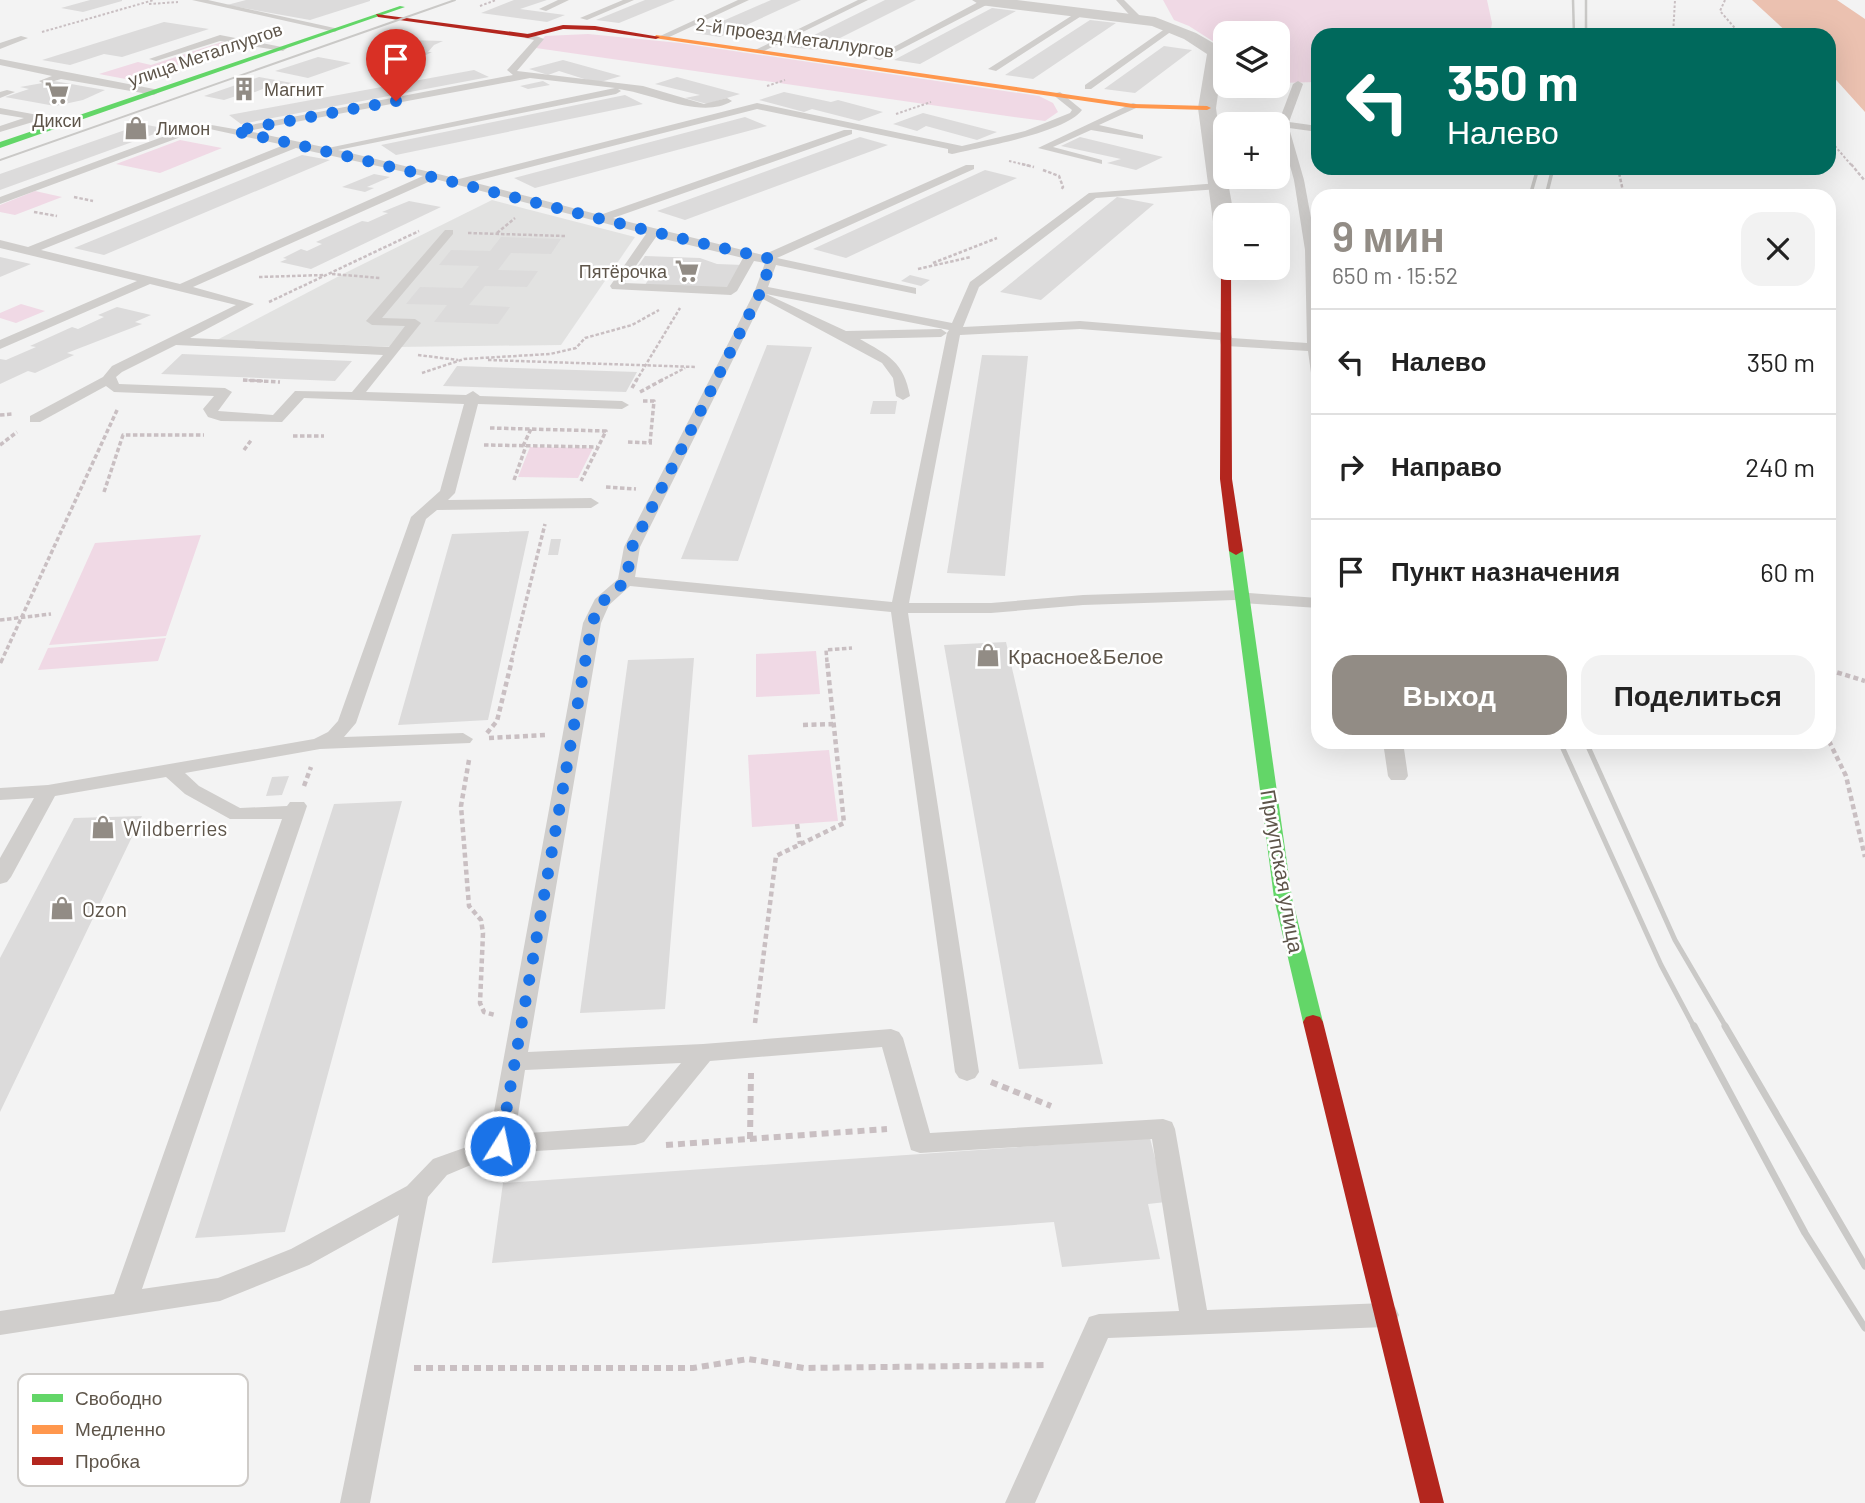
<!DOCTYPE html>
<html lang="ru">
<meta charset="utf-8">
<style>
:root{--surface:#fff;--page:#f2f2f2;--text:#222;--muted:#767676;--line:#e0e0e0;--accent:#928c85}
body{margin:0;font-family:Barlow,sans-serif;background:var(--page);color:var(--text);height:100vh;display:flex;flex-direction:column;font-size:26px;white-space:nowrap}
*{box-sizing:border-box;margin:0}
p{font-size:23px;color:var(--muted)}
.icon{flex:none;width:38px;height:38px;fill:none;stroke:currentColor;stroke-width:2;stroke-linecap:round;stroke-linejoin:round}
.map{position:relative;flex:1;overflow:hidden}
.panel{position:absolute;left:1311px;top:189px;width:525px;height:560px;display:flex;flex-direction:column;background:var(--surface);border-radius:21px;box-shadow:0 7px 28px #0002}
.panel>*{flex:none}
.top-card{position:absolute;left:1311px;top:28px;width:525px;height:147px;border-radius:21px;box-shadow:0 7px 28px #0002;background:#00695c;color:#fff;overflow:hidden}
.controls{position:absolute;left:1213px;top:21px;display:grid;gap:14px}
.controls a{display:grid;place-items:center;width:77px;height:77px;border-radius:14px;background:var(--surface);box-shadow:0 7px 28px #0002;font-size:35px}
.pin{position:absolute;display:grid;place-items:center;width:60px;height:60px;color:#fff;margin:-72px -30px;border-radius:50% 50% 50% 0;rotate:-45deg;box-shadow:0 0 7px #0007}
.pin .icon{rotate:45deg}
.me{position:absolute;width:77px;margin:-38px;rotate:10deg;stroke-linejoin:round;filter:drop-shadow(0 0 5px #0008)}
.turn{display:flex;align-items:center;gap:24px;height:147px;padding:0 21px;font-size:32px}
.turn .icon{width:91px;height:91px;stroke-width:2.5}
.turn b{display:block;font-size:49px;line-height:60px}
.round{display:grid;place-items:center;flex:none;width:74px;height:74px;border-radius:21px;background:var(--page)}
.summary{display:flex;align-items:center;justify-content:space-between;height:119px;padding:0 21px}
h1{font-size:42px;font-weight:600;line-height:52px;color:var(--accent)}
.primary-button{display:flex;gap:14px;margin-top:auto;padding:14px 21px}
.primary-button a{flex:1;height:80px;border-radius:21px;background:var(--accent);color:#fff;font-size:28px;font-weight:600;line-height:80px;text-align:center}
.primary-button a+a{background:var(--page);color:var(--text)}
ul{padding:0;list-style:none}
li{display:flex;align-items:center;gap:21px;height:105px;padding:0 21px;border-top:2px solid var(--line)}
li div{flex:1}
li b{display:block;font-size:26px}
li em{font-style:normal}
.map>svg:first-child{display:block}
.education{fill:#e2e2e1}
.green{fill:#f0d9e5}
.water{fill:#ebc1b0}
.building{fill:#dcdbdb}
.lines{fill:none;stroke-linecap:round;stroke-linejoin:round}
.path-far4{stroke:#c9bfc2;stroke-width:2;stroke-dasharray:2.5 2;stroke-linecap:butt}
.path-far3{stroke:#c9bfc2;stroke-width:2.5;stroke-dasharray:3.5 2;stroke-linecap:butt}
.path-far2{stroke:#c9bfc2;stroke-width:3.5;stroke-dasharray:4.5 2.5;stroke-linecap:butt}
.path-far1{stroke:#c9bfc2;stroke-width:4.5;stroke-dasharray:5 3.5;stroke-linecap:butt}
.path{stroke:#c9bfc2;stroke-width:6;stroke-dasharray:7 5;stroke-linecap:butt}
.lane{fill:#d0cecc;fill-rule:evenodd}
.street{fill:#d0cecc;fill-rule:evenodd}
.fast{fill:#63d668;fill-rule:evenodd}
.slow{fill:#ff974d;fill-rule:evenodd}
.jam{fill:#b3261e;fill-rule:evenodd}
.tram{stroke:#cac9c7;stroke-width:2}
.rail-far3{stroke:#cac9c7;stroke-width:2.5}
.rail-far2{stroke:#cac9c7;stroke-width:3.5}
.rail-far1{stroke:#cac9c7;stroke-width:5}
.rail{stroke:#cac9c7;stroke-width:7}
.route{stroke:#1a73e8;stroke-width:12;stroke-dasharray:0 21.6}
.labels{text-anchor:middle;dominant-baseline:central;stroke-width:5;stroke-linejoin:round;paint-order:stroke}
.far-street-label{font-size:18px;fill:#5e554a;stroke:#fff}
.far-poi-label{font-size:18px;fill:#5e554a;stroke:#fff;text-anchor:start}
.poi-label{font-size:21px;fill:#5e554a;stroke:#fff;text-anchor:start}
.street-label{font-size:21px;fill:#5e554a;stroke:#fff}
.key{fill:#fff;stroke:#cfccc9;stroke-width:2}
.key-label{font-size:19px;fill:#5e554a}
</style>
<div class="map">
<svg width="1865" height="1503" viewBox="0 0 1865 1503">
<rect width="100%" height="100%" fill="#f3f3f3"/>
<path class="education" d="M492 200 635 237 561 345 396 347 217 340 343 274Z"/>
<path class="green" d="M1163 0H1487L1492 23 1490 35H1318V82L1278 83V33H1225V49L1189 26 1174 20Z
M588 34 680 43 1039 96 1053 103 1058 112 1045 121 1014 117 536 48 545 36Z
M222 42 239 45 131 80 99 74 138 62 151 65Z
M180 140 222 148 160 173 116 164Z
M35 191 62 197 15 215 0 212V205Z
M21 304 45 311 16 323 0 318V313Z
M530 447 593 448 578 478 518 477Z
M201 535 166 636 49 645 95 543Z
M166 638 158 661 38 670 48 648Z
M816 651 820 694 756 697V654Z
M829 750 838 821 752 827 748 755Z"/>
<path class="water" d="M1752 0H1837L1865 19V112L1829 72V35H1790Z"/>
<path class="building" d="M90 0H122V1L83 12 61 8Z
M246 0H370V1L310 20 227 5Z
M514 0H547L520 9 565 15 547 22 481 13Z
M645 0H675L619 23 596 20Z
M771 0H801L720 37 695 33Z
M885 0H916L816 50 790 47Z
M992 8 1016 11 920 64 894 60Z
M1090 20 1116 23 1033 79 1005 75Z
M164 22 209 29 122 57 104 54 70 65 42 60Z
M397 38 408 40 443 41 434 45 428 52H432L426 55 378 52 388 48 394 42 390 41Z
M1164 46 1192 50 1135 93 1104 89Z
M318 57 351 63 308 78 275 71Z
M563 60 621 76 597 83 559 71 548 75 529 69Z
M474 70 489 77 241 124 229 115Z
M259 77 292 83 274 90 265 88 250 94 245 93 224 100 204 96Z
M677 77 740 94 707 104 685 98 700 95 655 84Z
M54 81 105 90 83 100 55 106 5 97 29 89 20 87Z
M543 81 550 85 528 89 520 86Z
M784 92 831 102 838 100 883 112 859 121 812 109 804 112 759 100Z
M625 95 643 104 396 155 381 145Z
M923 113 997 132 977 140 926 126 917 131 893 124Z
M745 117 767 126 535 188 514 178Z
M142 124 168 129 0 190V174Z
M860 137 888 145 685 220 657 211Z
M1080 137 1163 157 1136 170 1107 163 1121 159 1061 146Z
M302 155 330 160 104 255 74 248Z
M985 170 1017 178 846 258 813 249Z
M374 174 390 177 367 187 374 188 365 192 342 187Z
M1117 197 1154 204 1041 300 1000 292Z
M409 201 441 207 311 269 280 262 287 259 283 258 301 249 307 251 322 244 316 242 362 221 368 222 388 213 382 212Z
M501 237 561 239 551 254 511 253 498 270 538 271 527 287 485 286 469 305 510 307 498 324 434 322 447 305 406 304 420 287 462 288 479 266 439 265 451 250 490 251Z
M645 256 700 258 717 264 743 265 730 289 645 285 650 277 631 276Z
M0 257 31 264 0 277Z
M910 275 930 280 921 286 901 281Z
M117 307 151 315 135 322 142 324 67 353 74 355 35 373 28 371 0 384V359L6 360 36 347 30 346 72 327 78 329 104 317 98 315Z
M767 345 812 347 738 561 681 559Z
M182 354 352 361 335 381 161 374Z
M982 355 1028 356 1005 576 947 573Z
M457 366 637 372 626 392 443 386Z
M873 401H897L895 414H870Z
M529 531 488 720 398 725 452 534Z
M551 539H561L558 555H548Z
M1006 642 1103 1064 1019 1069 944 645Z
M694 658 665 1009 580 1013 628 660Z
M289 776 282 795 266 796 272 777Z
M402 801 285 1232 195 1238 334 804Z
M142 816 0 1112V958L74 818Z
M1150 1138 1166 1202 1148 1204 1160 1259 1062 1267 1054 1222 492 1263 503 1183Z"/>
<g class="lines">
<path class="path-far4" d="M1725 0 1720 11 1741 35
M149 4 178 2
M480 6 496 0
M42 32 154 0
M1673 35 1675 0
M767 86 785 80
M896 114 931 102
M1829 139 1852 166
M1009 161 1030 166"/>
<path class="path-far3" d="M1022 164 1034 167
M1851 164 1865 181
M1618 168 1624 196
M1043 170 1059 176 1063 187 1061 190
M74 197 93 201
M34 212 57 216
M468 233 565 236
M497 233 515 218
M933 263 997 238
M918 269 971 257
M332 274 380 278
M259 277 324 275
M269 302 419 231
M418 355 458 360
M488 360 696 367
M422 373 464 359 550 354 576 348 585 338 632 325 659 310
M243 380 265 381
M636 381 680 308
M660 381 685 368"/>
<path class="path-far2" d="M243 380 280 382
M632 388 637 379
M640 392 664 379
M643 401H654L650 443
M0 415 13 414
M490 428 606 431 581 481
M293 436H324
M628 442 652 443
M0 445 17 432
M484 445 597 447
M523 446 531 429
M244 450 252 439
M514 480 526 446
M606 487 636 489
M104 492 123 435H204
M0 620 51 614
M1 662 118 408
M511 662 545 524
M827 662 826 650 852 648"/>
<path class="path-far1" d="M0 663 1 660
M1829 670 1865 681
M803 725 833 724
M487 733 497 721 512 660
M489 738 547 735
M1829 741 1846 776 1865 857
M469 760 461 806 469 906 481 920 483 933 480 1003 484 1012 495 1015
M304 786 311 767
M797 824 800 844
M755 1023 776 856 844 823 827 660"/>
<path class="path" d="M991 1082 1051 1106
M750 1139 751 1073
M666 1145 887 1129
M414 1368H693L748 1359 804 1368 1048 1365"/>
<path class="lane" d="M192 0H208L339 29 335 32Z
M558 0H569L546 11 539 9Z
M623 0H634L587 20 580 18Z
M738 0H749L665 39 658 37Z
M858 0H868L760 53 753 51Z
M982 0H996L880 60 873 58Z
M1116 0H1124L1141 17V21H1135Z
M1079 11 1086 13 996 71 988 69Z
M1169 26 1176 28 1091 89H1085V85Z
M528 33 544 39 517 71 643 86 704 104 727 98 732 101C702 120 652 93 618 89L621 91 616 94 338 150 459 179 757 103 962 146 1025 131 1070 113 1072 110 1052 94 1060 92 1082 110C1065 133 981 147 952 154L948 153V149L757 109 472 182 600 215 844 130H852V134L613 218 763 255 966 165H974V169L777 258 916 288V294L776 265 768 287 952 323 970 282 1089 193 1219 183 1224 186 1219 189 1096 198 979 287 963 327 1080 321 1226 333 1231 334 1232 338 1307 343 1305 250 1294 180 1279 127 1278 124H1210L1205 121 1210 118 1279 121 1293 84 1298 81 1303 84 1289 122 1318 126V132L1289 128 1304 180 1317 250 1318 377 1311 373 1308 351 1226 346 1221 345 1220 340 1080 329 960 335 909 603H991L1083 595 1242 590 1249 593 1318 598V608L1242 603 1235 600 1083 605 991 613H908L979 1072 975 1078 967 1081 959 1078 955 1072 891 612 630 586 609 605 601 623 528 1052 703 1044 891 1029 899 1032 903 1038 930 1133 1163 1119 1172 1122 1175 1129 1207 1310 1385 1303 1395 1307 1399 1315 1395 1323 1385 1327 1108 1338 1035 1503H1005L1089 1317 1099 1314 1179 1311 1152 1139 920 1153 911 1150 882 1047 710 1061 644 1142 635 1145 536 1151 485 1159 447 1175 428 1197 370 1503H340L399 1215 309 1265 220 1301 0 1335V1311L114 1294 282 819H230L185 794 166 777 55 796 11 877 7 882 0 884V858L34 798 0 800V788L48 785 314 739 328 732 338 721 411 517 440 491 464 404 304 398 282 422 221 421 208 417 203 409 214 396 114 392 106 386 40 422H30V416L103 377 112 366 236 305 150 284 0 349V340L137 281 0 248V240L28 247 284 145 205 128 0 204V197L200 123 240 130 245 126 513 75 507 70 534 40 525 38ZM530 78 615 88 328 148 248 131ZM296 148 423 176 180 284 41 250ZM435 179 646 234 610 286 612 289 731 295 737 291 754 261 765 263 754 293 624 547 618 579 595 599 583 623 489 1139 433 1159 407 1186 291 1249 218 1278 142 1289 307 806 304 802H290L287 806 240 808 199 786 185 773 320 749 470 743 473 739 463 733 344 737 356 723 426 519 437 510 591 508 599 503 591 498 448 500 455 493 478 404 622 409 629 405 622 401 480 396 473 391 466 395 366 392 421 323 415 319 382 318 453 234V230H445L366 321 372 325 405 326 389 347 190 338 254 304 193 287ZM656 237 743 258 727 287 624 283ZM766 294 949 330 947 333 941 329 846 331ZM763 299 882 363 893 378 896 396 903 400 910 396C904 362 888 355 860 339L941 337 947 333 892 602 635 577 640 547ZM176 345 383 355 352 392 295 391 273 415 218 411 232 392 225 388 119 384 116 377 122 372ZM681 1063 628 1126 515 1134 525 1070Z
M220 35 287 48 283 51 220 41 156 61 149 59Z
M21 36 28 38 0 49V43Z
M0 59 154 89 159 92 154 95 61 79 44 84 39 81 52 76 0 65Z
M7 90 15 92 0 98V92Z
M1133 103 1136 104V108L1099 125 1143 135V139L1091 130 1053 147 1102 160V164L1038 148Z
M0 108 65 120 70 123 65 126 36 121 0 132V126L24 118 0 114Z
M1383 742H1403L1408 776 1405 780H1391L1388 776Z"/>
<path class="street" d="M972 0H1017L1155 17 1196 33 1222 48 1224 52 1216 108 1225 177H1227L1234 215H1225V236L1217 234 1214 229 1198 108 1207 54 1184 39 1152 26 980 5Z"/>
<path class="fast" d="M400 6 405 7 0 148V142Z
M1236 547 1243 551 1292 898 1323 1022 1320 1027 1313 1029 1306 1027 1303 1022 1274 898 1229 551Z"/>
<path class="slow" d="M656 35 1133 104 1207 106 1211 108 1207 110 1133 108 654 38Z"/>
<path class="jam" d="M376 14 528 34 563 25 595 26 660 37 656 39 595 30 563 29 528 38 378 17Z
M1225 265V268H1231L1232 479 1243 551 1236 555 1229 551 1220 479 1221 268Z
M1313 1015 1320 1017 1323 1022 1444 1503H1420L1303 1022 1306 1017Z"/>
<path class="tram" d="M0 160 455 0"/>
<path class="rail-far3" d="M1573 0 1574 35
M1586 0V35"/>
<path class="rail-far2" d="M1530 196 1538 168
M1546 196 1553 168"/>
<path class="rail-far1" d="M1560 742 1661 965 1694 1027
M1586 742 1675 940 1726 1027"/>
<path class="rail" d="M1694 1026 1805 1233 1865 1328
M1725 1026 1865 1266"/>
</g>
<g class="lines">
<path class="route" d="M396 101 234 131C415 169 592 220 772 259L760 293 632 547 626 581 601 603 592 623 500 1146"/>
</g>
<defs>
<g id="building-bare" transform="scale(1.89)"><path d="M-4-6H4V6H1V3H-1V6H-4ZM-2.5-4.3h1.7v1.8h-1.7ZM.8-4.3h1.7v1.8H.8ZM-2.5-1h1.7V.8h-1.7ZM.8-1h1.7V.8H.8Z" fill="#928c85" stroke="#fff" stroke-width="2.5" paint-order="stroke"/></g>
<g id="supermarket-bare" transform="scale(1.89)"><path d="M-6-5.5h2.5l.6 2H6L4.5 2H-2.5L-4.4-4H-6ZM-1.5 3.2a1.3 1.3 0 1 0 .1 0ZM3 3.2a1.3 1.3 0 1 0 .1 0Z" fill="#928c85" stroke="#fff" stroke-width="2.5" paint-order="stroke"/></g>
<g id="shop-bare" transform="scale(1.89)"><path d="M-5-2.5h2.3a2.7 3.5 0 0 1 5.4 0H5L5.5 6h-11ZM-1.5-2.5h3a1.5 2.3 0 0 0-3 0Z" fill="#928c85" stroke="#fff" stroke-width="2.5" paint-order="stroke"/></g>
</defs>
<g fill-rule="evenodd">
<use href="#building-bare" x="244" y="89"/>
<use href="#supermarket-bare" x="57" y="93"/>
<use href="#shop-bare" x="136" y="128"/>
<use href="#supermarket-bare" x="687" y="271"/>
<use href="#shop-bare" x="988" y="655"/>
<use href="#shop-bare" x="103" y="827"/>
<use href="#shop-bare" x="62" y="908"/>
</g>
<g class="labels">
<g class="far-street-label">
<text transform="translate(795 37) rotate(8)">2-й проезд Металлургов</text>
<text transform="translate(205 54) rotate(-19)">улица Металлургов</text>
</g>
<g class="far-poi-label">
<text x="264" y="89">Магнит</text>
<text x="57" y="120" text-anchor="middle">Дикси</text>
<text x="156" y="128">Лимон</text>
<text x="667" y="271" text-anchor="end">Пятёрочка</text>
</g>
<g class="poi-label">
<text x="1008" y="655">Красное&amp;Белое</text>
<text x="123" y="827">Wildberries</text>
<text x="82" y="908">Ozon</text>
</g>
<g class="street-label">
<text transform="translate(1283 871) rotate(80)">Приупская улица</text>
</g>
</g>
<rect x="18" y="1374" width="230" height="112" rx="10" class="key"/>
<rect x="32" y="1394" width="31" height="8" fill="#63d668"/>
<rect x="32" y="1425" width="31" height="9" fill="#ff974d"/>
<rect x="32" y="1457" width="31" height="8" fill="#b3261e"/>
<g class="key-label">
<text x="75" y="1405">Свободно</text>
<text x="75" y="1436">Медленно</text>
<text x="75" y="1468">Пробка</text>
</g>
</svg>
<div class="controls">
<a><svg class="icon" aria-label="layers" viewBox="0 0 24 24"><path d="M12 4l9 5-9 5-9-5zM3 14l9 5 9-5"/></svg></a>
<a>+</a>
<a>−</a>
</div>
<div class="pin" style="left:396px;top:101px;background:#d93025"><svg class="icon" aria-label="arrive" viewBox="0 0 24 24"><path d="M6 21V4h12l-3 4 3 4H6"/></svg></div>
<svg class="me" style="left:500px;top:1146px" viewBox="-20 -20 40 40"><circle r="17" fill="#1a73e8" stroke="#fff" stroke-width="3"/><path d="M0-11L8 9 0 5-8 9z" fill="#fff"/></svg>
<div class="top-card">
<div class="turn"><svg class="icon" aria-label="left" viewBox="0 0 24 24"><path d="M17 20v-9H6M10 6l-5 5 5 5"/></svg><div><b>350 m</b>Налево</div></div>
</div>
<section class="panel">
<div class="summary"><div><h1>9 мин</h1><p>650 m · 15:52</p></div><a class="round"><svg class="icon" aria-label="close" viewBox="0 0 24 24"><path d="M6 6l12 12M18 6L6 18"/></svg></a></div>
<ul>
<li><svg class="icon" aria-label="left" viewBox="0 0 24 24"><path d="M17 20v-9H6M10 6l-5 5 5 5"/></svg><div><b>Налево</b></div><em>350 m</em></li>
<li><svg class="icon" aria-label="right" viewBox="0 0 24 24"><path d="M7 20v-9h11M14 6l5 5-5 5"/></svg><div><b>Направо</b></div><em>240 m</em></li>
<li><svg class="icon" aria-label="arrive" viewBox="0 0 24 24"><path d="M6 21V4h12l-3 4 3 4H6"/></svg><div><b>Пункт назначения</b></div><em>60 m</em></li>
</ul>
<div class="primary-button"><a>Выход</a><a>Поделиться</a></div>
</section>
</div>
